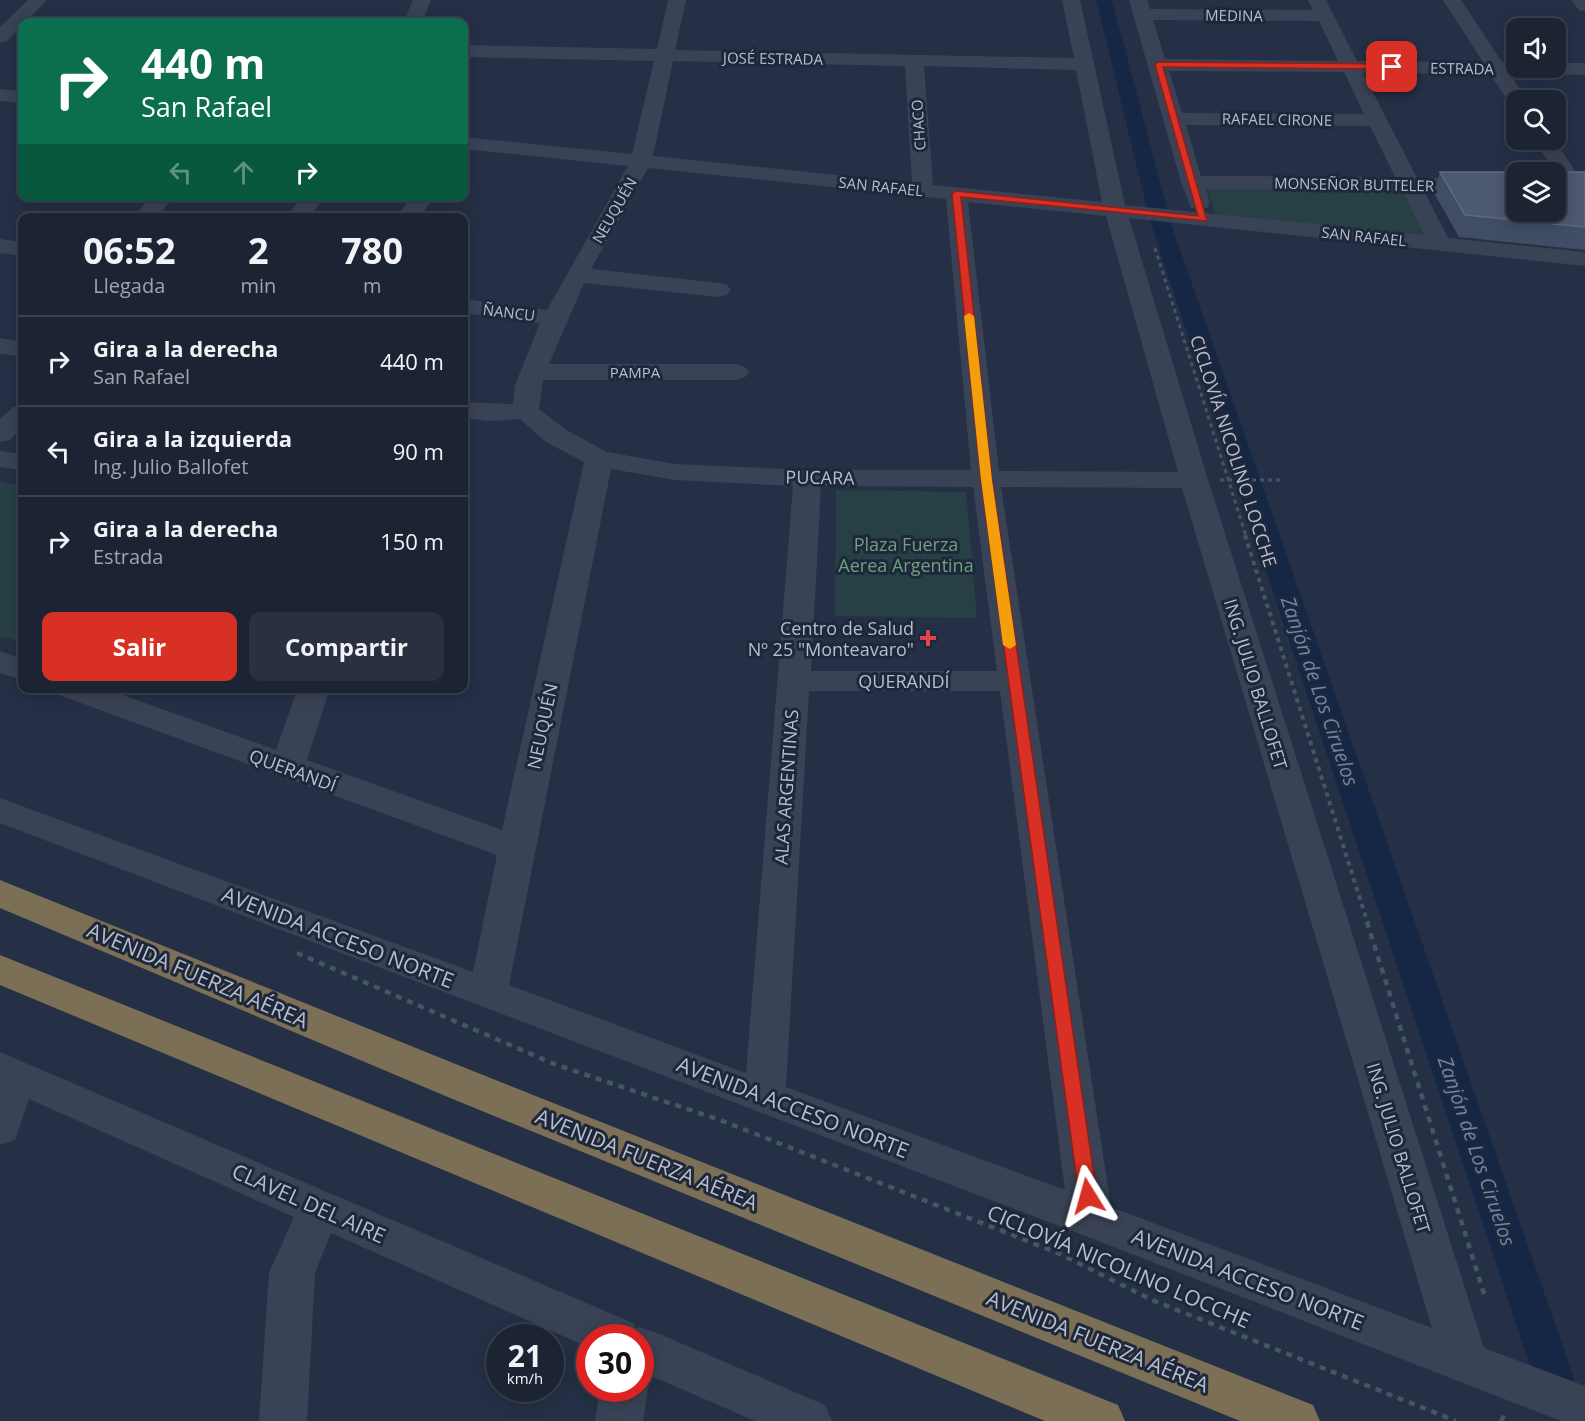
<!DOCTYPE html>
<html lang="es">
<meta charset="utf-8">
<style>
:root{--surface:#1c2434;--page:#293040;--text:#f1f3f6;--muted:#a0a4ac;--line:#3a414f;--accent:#d93025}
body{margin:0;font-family:"Open Sans",sans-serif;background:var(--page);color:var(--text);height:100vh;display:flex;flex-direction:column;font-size:22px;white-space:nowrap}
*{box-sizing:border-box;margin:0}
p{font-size:20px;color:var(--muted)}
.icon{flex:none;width:33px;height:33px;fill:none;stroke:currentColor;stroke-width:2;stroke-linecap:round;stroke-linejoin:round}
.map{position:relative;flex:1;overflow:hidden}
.drawer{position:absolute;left:18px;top:213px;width:450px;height:480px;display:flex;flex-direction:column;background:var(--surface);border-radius:12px;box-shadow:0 3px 15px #0003,0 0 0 2px var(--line)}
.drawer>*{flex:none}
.guide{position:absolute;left:18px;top:18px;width:450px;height:183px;border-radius:12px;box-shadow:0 3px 15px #0003,0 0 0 2px var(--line);background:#0b6e4f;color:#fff;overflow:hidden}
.buttons{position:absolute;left:1506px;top:18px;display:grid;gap:12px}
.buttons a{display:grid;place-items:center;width:60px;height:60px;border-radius:12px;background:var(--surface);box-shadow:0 3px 15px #0003,0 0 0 2px var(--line);font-size:30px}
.speed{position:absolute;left:486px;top:1324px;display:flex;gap:12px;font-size:30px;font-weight:700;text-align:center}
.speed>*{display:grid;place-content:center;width:78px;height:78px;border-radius:50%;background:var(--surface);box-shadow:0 3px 15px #0003,0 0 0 2px var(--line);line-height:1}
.speed small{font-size:15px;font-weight:400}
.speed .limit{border:9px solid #d22;background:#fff;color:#111}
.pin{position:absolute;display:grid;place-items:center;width:51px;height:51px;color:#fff;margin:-26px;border-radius:12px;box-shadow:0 3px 9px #0006}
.me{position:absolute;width:66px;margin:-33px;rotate:352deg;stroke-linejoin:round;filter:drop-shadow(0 0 4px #0008)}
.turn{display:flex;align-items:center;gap:21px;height:126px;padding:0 24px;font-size:27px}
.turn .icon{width:78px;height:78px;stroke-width:2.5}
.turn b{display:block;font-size:42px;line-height:51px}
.lanes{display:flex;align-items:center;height:57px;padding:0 24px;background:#0003;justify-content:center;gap:30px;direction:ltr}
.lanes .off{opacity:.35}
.eta{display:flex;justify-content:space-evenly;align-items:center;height:102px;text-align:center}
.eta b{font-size:36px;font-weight:700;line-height:42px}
.button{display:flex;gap:12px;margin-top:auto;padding:12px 24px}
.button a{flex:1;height:69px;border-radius:12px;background:var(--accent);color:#fff;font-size:24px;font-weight:700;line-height:69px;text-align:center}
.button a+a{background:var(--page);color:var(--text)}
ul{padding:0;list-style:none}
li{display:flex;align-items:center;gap:18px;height:90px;padding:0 24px;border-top:2px solid var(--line)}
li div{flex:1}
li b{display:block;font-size:22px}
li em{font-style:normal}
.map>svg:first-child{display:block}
.green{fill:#274046}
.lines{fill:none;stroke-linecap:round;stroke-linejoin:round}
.canal{fill:#162645;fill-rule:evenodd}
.path-far2{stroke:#41595e;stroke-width:3;stroke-dasharray:4 4;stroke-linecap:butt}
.path-far1{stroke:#41595e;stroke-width:4;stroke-dasharray:4.5 4.5;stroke-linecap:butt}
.path{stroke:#41595e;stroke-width:4.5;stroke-dasharray:6 6;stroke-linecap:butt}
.minor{fill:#3a4355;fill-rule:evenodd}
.highway{fill:#7b7056;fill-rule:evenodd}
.wall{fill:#404d64}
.building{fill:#4d596f;stroke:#5d697e;stroke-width:1.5;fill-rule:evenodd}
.route{fill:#d93025;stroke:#8d1f18;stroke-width:1.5}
.slow{fill:#f59e0b}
.health-dot{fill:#e0444e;stroke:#1e283a;stroke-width:2}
.labels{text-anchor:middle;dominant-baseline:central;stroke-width:6;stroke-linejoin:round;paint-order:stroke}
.far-street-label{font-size:15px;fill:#b7bece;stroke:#1e283a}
.street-label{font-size:18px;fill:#b7bece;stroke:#1e283a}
.park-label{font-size:18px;fill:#6da17d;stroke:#1e283a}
.poi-label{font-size:18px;fill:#b7bece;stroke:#1e283a;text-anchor:end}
.water-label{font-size:20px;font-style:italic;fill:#6e85b0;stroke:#1e283a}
.near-street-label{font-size:21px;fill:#b7bece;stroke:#1e283a}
</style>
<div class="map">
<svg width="1585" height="1421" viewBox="0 0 1585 1421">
<rect width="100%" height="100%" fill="#253046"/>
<path class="green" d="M1207 187 1401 189 1425 235 1215 216Z
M0 482 22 485V642L0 636Z
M836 490 966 492 977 618 835 616Z"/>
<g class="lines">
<path class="canal" d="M1096 0H1112L1171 224 1574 1378 1568 1391 1554 1397 1540 1391 1534 1378 1151 224Z"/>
<path class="path-far2" d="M1155 248 1246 536
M1220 480H1283"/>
<path class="path-far1" d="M1245 535 1368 924"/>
<path class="path" d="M1367 922 1486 1300
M297 953 554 1064 720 1120 1058 1253 1152 1300 1456 1421
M1501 1421 1506 1412"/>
<path class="minor" d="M28 0H47L7 41 0 43V27Z
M413 0H431L422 22H404Z
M668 0H686L675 50 1074 58 1062 0H1080L1125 205 1424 235 1402 190 1206 189 1210 203 1207 208H1191L1181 182 1129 0H1147L1150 9 1313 10 1308 0H1326L1357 61 1483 62 1443 0H1461L1502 62 1516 63V68H1556V63H1585V75L1510 74 1527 100H1516V106L1510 104 1490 74 1363 73 1417 178 1516 179V191H1424L1448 238 1585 252V266L1129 218 1208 480 1484 1348 1585 1386V1421H1561L1075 1232 0 823V798L473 972 497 855 59 695 54 688H103L276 750 298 688H330L307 760 502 830 584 462 546 442 520 419 489 421 464 418V402L513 404 515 385 540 323 464 313V299L547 310 628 166 464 149V137L632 154 654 61 464 57V45L657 49ZM1153 20 1319 21 1338 61 1165 59ZM673 61 905 66 912 183 653 156ZM924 66 1076 70 1102 202 933 185ZM1169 71 1344 72 1364 114 1182 113ZM1186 125 1370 126 1395 177 1201 176ZM648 168 946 199 971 470H808L675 464 607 452 566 430 539 409 543 380H736L745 377 749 372 745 367 736 364H549L584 283 719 297 727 295 731 290 727 285 719 283 591 269ZM968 202 1106 216 1178 472 999 471ZM611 469 675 480 793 486 746 1073 509 985ZM821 486 973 487 997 671H811ZM1001 487 1182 488 1432 1328 1111 1207ZM809 691H1000L1065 1190 786 1087Z
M1571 0H1585V11L1579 10Z
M0 89 22 91V103L0 101Z
M1534 140H1554L1585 185 1583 191H1567Z
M151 196H175L156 218H132Z
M302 196H325L309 218H286Z
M412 196H435L420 216H404L401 211Z
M0 239 22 242V256L0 253Z
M0 338 22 342V356L0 354Z
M22 405V427L10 440 0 442V419L13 407Z
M0 451 22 454V470L0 467Z
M0 651 22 659V680L0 673Z
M0 1052 633 1323 636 1328 640 1327 657 1333 825 1405 832 1421H755L640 1371V1338H590V1348L331 1233 315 1273 307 1421H259L269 1273 294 1217 29 1099 15 1140 0 1145Z
M640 1373 648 1389 643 1421H595L600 1389H640Z"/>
<path class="highway" d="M0 880 473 1071 1313 1405 1320 1421H1240L443 1095 0 908Z
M0 955 1118 1405 1125 1421H1045L0 985Z"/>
</g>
<path class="wall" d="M1440 172H1585V250L1459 237 1434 193Z"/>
<path class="building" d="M1440 172H1585V227L1465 215ZM1516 172H1556V212H1516Z"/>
<path class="route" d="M1158 62 1392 64 1396 67 1392 69 1163 67 1207 221 961 197 992 480 1097 1196 1094 1201 1088 1203 1081 1201 1079 1196 981 480 952 194 956 191 1198 216 1155 65Z"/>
<path class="slow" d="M969 313 974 316 992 480 1016 645 1010 649 1003 645 981 480 964 316Z"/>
<path class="health-dot" d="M925 629h6v6h6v6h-6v6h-6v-6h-6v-6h6z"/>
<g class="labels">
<g class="far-street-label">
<text transform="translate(1234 15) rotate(1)">MEDINA</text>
<text transform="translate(773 58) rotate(1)">JOSÉ ESTRADA</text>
<text transform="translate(1462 68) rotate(1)">ESTRADA</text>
<text transform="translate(1277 119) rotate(1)">RAFAEL CIRONE</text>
<text transform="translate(918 125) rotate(-94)">CHACO</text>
<text transform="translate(1354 184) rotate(1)">MONSEÑOR BUTTELER</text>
<text transform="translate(881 186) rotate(6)">SAN RAFAEL</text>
<text transform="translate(614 210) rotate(-60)">NEUQUÉN</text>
<text transform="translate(1364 236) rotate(6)">SAN RAFAEL</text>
<text transform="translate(509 312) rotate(7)">ÑANCU</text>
<text x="635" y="372">PAMPA</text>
</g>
<g class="street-label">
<text transform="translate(1234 451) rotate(72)">CICLOVÍA NICOLINO LOCCHE</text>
<text transform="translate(820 477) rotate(1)">PUCARA</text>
<text x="904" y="681">QUERANDÍ</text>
<text transform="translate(1256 684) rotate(73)">ING. JULIO BALLOFET</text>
<text transform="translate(542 726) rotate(-78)">NEUQUÉN</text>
<text transform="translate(293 770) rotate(20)">QUERANDÍ</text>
<text transform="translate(786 787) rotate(-86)">ALAS ARGENTINAS</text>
<text transform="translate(1399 1148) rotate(73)">ING. JULIO BALLOFET</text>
</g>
<g class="park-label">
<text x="906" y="544">Plaza Fuerza<tspan x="906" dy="21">Aerea Argentina</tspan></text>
</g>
<g class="poi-label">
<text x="914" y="628">Centro de Salud<tspan x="914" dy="21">Nº 25 "Monteavaro"</tspan></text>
</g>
<g class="water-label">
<text transform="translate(1320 691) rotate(71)">Zanjón de Los Ciruelos</text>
<text transform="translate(1477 1151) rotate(71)">Zanjón de Los Ciruelos</text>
</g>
<g class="near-street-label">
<text transform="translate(338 937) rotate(21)">AVENIDA ACCESO NORTE</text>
<text transform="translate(198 975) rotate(23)">AVENIDA FUERZA AÉREA</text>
<text transform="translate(793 1107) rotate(21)">AVENIDA ACCESO NORTE</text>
<text transform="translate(647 1159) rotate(22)">AVENIDA FUERZA AÉREA</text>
<text transform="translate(309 1203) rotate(24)">CLAVEL DEL AIRE</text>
<text transform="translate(1119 1266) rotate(23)">CICLOVÍA NICOLINO LOCCHE</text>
<text transform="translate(1248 1279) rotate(21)">AVENIDA ACCESO NORTE</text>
<text transform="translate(1098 1341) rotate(22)">AVENIDA FUERZA AÉREA</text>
</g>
</g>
</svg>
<div class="buttons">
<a><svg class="icon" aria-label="sound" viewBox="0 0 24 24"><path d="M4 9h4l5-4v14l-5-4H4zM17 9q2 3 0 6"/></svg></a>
<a><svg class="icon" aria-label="search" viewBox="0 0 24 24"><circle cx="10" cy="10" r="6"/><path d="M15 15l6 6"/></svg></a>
<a><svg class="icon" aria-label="layers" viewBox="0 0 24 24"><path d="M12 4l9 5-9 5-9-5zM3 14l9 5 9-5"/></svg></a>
</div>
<div class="speed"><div>21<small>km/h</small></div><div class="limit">30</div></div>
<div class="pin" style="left:1392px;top:67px;background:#d93025"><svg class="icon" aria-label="arrive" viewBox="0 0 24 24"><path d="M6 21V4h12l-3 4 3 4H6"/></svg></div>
<svg class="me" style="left:1088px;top:1196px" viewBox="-20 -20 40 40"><path d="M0-17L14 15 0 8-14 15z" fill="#d93025" stroke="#fff" stroke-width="4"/></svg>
<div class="guide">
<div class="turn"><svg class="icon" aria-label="right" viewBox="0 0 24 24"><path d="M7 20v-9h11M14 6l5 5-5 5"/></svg><div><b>440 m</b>San Rafael</div></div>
<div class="lanes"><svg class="icon off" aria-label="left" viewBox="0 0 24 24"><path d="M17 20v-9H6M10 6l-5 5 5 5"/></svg><svg class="icon off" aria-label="ahead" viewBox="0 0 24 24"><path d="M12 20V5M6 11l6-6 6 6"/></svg><svg class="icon" aria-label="right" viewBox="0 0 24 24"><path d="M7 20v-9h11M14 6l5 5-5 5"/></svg></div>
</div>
<section class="drawer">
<div class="eta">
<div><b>06:52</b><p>Llegada</p></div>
<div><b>2</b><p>min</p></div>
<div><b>780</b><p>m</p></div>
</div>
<ul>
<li><svg class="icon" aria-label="right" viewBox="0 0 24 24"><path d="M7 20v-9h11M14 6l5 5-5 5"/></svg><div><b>Gira a la derecha</b><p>San Rafael</p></div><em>440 m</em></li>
<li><svg class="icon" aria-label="left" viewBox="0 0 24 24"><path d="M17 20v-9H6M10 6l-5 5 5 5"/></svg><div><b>Gira a la izquierda</b><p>Ing. Julio Ballofet</p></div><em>90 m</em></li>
<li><svg class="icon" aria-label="right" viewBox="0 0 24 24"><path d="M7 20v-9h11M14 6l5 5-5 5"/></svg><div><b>Gira a la derecha</b><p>Estrada</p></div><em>150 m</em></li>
</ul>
<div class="button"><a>Salir</a><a>Compartir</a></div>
</section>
</div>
